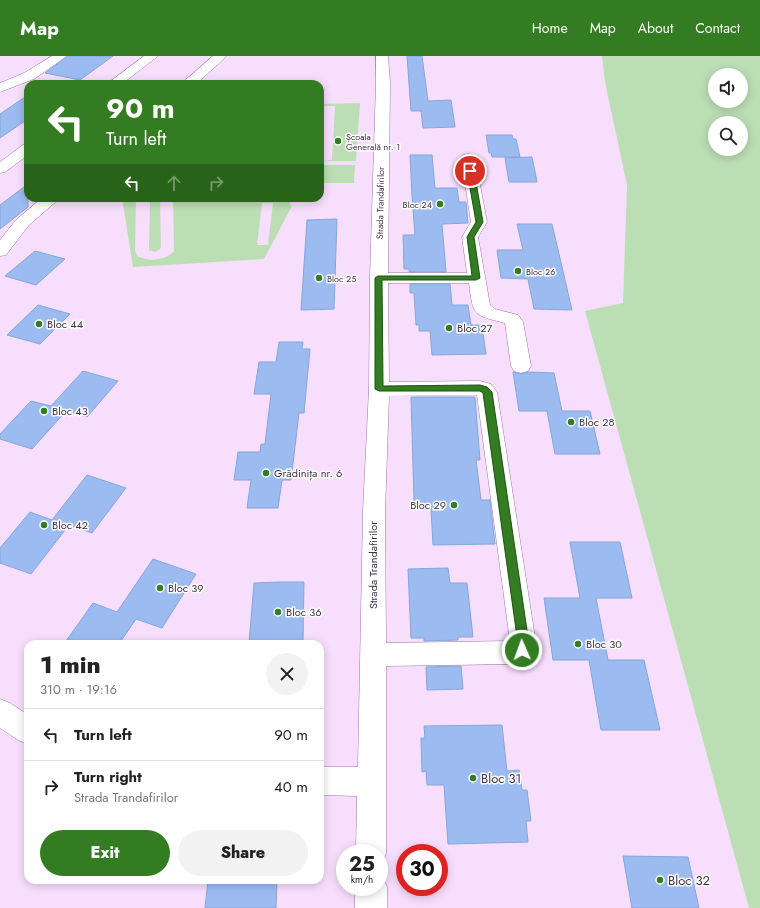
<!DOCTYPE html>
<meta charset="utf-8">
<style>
:root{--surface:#fff;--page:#f2f2f2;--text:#222;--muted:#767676;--line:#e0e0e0;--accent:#337c21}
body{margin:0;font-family:Jost,sans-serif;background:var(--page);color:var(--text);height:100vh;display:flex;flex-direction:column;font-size:15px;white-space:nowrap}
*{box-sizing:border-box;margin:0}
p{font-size:13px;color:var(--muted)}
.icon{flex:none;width:22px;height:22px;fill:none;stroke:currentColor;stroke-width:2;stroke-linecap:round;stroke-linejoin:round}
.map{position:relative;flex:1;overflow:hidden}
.sheet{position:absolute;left:24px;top:584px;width:300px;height:244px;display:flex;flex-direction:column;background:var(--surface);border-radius:12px;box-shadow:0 2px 10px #0003}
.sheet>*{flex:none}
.top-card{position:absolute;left:24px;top:24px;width:300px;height:122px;border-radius:12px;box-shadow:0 2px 10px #0003;background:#337c21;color:#fff;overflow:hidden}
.controls{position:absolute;left:708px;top:12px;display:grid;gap:8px}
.controls a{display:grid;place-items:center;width:40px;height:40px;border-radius:50%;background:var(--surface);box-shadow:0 2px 10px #0003;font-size:20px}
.speed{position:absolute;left:336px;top:788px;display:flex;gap:8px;font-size:20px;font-weight:700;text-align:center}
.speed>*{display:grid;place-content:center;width:52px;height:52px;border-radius:50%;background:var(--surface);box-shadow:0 2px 10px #0003;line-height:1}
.speed small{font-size:10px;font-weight:400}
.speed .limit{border:6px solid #d22;background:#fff;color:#111}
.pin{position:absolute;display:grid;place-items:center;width:34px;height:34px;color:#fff;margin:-17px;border:2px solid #fff;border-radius:50%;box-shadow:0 1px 4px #0007}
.me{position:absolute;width:44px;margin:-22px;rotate:358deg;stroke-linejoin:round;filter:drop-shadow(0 0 3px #0008)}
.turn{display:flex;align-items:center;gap:14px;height:84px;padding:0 16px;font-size:18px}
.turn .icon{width:52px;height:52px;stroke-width:2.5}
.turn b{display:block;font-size:28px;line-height:34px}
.lanes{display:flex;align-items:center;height:38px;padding:0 16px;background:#0003;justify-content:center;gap:20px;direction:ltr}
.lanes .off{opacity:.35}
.round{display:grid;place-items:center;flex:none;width:42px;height:42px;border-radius:21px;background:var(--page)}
.summary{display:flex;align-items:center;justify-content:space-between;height:68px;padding:0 16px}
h1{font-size:24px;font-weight:800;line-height:30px}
.primary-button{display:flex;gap:8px;margin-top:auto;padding:8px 16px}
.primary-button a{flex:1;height:46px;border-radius:24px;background:var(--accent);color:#fff;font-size:16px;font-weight:800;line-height:46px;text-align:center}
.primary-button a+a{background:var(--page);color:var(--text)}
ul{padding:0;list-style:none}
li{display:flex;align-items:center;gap:12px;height:52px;padding:0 16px;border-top:1px solid var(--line)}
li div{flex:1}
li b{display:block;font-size:15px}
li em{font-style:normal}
header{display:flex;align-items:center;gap:24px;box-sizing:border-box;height:56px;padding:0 20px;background:var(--accent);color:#fff}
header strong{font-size:19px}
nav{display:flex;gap:22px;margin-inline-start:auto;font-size:14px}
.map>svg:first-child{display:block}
.green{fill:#bcdeb5;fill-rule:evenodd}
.building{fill:#9cbcf1;stroke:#86a6d9}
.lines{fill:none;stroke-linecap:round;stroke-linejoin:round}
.minor-casing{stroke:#9e77a6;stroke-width:1}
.minor{fill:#fff;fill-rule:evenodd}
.route{fill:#337c21;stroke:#215115}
.poi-dot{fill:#337c21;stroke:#fff;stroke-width:1.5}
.labels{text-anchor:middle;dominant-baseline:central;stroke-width:3;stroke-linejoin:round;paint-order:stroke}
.far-poi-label{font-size:9px;fill:#403044;stroke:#fff;text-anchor:start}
.far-street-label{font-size:9px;fill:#403044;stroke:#fff}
.poi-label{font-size:11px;fill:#403044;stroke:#fff;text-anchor:start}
.street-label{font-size:11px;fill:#403044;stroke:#fff}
.near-poi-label{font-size:13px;fill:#403044;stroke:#fff;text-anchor:start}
</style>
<header>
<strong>Map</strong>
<nav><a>Home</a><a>Map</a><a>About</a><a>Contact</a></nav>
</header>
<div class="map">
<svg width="760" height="852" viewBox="0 0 760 852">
<rect width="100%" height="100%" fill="#f7defd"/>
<path class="green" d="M602 0H760V852H749L585 255 623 247 627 129 605 26ZM715 19H741V45H715ZM715 67H741V93H715Z
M360 47 356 105H321L332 104 335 50H320V48Z
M323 109H355L354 127H320Z
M122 142H136L135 195 137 200C149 206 165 205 174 195L173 142H290V149L292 150 264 203 133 211ZM262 147H273L268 189H257Z
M150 142H160L161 192 155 196 149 194Z"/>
<path class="building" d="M68 0H113L80 24 45 17Z
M407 0H422L428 45 451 44 455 71 423 72 421 55H411Z
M28 39V63L0 82V58Z
M486 79H512L513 83H516L520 101H492L491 97H489Z
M410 99H432L435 132H457L459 146H466L468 167 442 168 446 216H409V213H404L403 179H415L412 140Z
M532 101 537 126H509L505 102Z
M28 128V151L0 173V149Z
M337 163 334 253 301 254 307 164Z
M517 168H552L572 254 534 253 528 223 501 222 497 194H523Z
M35 195 65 203 36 229 5 220Z
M410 228H450L452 249H468L471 269H479L480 277H483L486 298 432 299 430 275H419V269H416L414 237H410Z
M38 249 70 258 40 288 7 279Z
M279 286H303L302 293H310L304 357H299L291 424H282L278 452H247L251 424H234L238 396H260L261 388H265L271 338H254L259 306H276Z
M83 315 118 325 87 361 66 355 32 393 0 383V378L31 345 51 350Z
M513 316 521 318 528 316 554 317 562 355H590L600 398H555L547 355H519Z
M411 341H475L480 404H476L481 444H490L495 488 433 489 431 453H417V445H414Z
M87 419 126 432 92 477 69 469 31 518 0 507V492L30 456 52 464Z
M570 486H620L632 542H596L608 604H644L660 674H601L589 604H553L544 542H580Z
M153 503 196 518 162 572 136 563 119 588H64L93 547 117 556Z
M448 512 450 527H467L473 581H458V584L424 585V582H411L408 513Z
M282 526H304L303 585 272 586V588H249L254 527Z
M461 610 463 633 427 634 426 611Z
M502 669 507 715 519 714 522 734H527L531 765H526L528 786 448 788 444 729H427L426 715 422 716 421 682H425L424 670Z
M623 800 688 801 699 852H632Z
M208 824H277L276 852H205Z"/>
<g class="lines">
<g class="minor-casing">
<path id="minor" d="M52 0H67L34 23 0 36V27L24 17Z
M144 0H158L122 28H107Z
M213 0H227L196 28H181Z
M376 0H388L390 27 388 217H467L462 181 471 166 461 102 463 99 468 98 473 99 475 102 487 166 478 181 490 249 495 253 518 259 523 266 531 310 528 315 521 317 514 315 511 310 505 267C473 259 473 260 469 227H388L389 326 480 325 491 328 497 336 536 588 531 602 518 608 386 610V797L382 808 379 809V797H356L357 740 320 739V711H358L363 455 369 333 370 222 376 27ZM477 339 510 585 386 587 385 455 389 340Z
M28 88V99L5 116 0 117V106L23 89Z
M42 142H60L28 170 6 199 0 200V184L16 164Z
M0 643 10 647 28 659V688L18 684 0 672Z
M379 819 382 820 387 831V852H355V831H379Z"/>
</g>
<use href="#minor" class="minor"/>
</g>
<path class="route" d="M470 113 474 115 483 166 474 181 480 222 476 224H382L383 330 480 329 487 331 492 336 529 588 526 597 522 598 518 597 517 594 518 588 483 337 480 335H379L375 333V222L378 220H472L467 181 476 166 467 115Z"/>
<g class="poi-dot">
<circle cx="338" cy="85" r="4"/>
<circle cx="440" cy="148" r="4"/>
<circle cx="518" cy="215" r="4"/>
<circle cx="319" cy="222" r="4"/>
<circle cx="39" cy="268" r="4"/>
<circle cx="449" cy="272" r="4"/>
<circle cx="44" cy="355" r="4"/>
<circle cx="571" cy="366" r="4"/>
<circle cx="266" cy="417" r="4"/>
<circle cx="454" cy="449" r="4"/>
<circle cx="44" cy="469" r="4"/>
<circle cx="160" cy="532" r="4"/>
<circle cx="278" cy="556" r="4"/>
<circle cx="578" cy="588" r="4"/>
<circle cx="473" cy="722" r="4"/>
<circle cx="660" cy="824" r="4"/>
</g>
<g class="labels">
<g class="far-poi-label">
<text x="346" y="80">Școala<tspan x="346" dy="10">Generală nr. 1</tspan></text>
<text x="432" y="148" text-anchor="end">Bloc 24</text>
<text x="526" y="215">Bloc 26</text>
<text x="327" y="222">Bloc 25</text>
</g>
<g class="far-street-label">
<text transform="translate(380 147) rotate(-89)">Strada Trandafirilor</text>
</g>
<g class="poi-label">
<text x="47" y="268">Bloc 44</text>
<text x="457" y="272">Bloc 27</text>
<text x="52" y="355">Bloc 43</text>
<text x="579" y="366">Bloc 28</text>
<text x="274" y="417">Grădinița nr. 6</text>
<text x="446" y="449" text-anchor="end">Bloc 29</text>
<text x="52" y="469">Bloc 42</text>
<text x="168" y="532">Bloc 39</text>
<text x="286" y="556">Bloc 36</text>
<text x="586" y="588">Bloc 30</text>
</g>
<g class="street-label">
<text transform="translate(373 509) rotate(-90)">Strada Trandafirilor</text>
</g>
<g class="near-poi-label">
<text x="481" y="722">Bloc 31</text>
<text x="668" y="824">Bloc 32</text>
</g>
</g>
</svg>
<div class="controls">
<a><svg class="icon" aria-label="sound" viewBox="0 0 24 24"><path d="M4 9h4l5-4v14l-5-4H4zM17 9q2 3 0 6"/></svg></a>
<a><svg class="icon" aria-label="search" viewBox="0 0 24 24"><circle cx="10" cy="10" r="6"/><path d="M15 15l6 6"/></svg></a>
</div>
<div class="speed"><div>25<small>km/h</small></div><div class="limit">30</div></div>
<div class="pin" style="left:470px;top:115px;background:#d93025"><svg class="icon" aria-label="arrive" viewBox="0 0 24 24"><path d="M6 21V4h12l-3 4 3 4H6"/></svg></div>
<svg class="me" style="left:522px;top:594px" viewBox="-20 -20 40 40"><circle r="17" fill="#337c21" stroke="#fff" stroke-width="3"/><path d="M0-11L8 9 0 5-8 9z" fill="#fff"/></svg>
<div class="top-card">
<div class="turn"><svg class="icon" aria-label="left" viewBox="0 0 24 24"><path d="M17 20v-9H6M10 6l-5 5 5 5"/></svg><div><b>90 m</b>Turn left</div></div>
<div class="lanes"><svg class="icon" aria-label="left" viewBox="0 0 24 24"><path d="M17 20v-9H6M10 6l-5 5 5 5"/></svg><svg class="icon off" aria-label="ahead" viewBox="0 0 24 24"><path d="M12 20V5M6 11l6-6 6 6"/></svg><svg class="icon off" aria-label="right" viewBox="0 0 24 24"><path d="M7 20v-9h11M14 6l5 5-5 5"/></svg></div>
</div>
<section class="sheet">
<div class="summary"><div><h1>1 min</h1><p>310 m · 19:16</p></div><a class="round"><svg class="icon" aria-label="close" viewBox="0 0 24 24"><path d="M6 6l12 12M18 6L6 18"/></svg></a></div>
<ul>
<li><svg class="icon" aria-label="left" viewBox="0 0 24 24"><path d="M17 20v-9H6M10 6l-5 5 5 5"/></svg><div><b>Turn left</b></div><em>90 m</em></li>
<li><svg class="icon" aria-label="right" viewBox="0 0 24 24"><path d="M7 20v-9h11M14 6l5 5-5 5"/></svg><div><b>Turn right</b><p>Strada Trandafirilor</p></div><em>40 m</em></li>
</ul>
<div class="primary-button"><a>Exit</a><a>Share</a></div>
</section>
</div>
